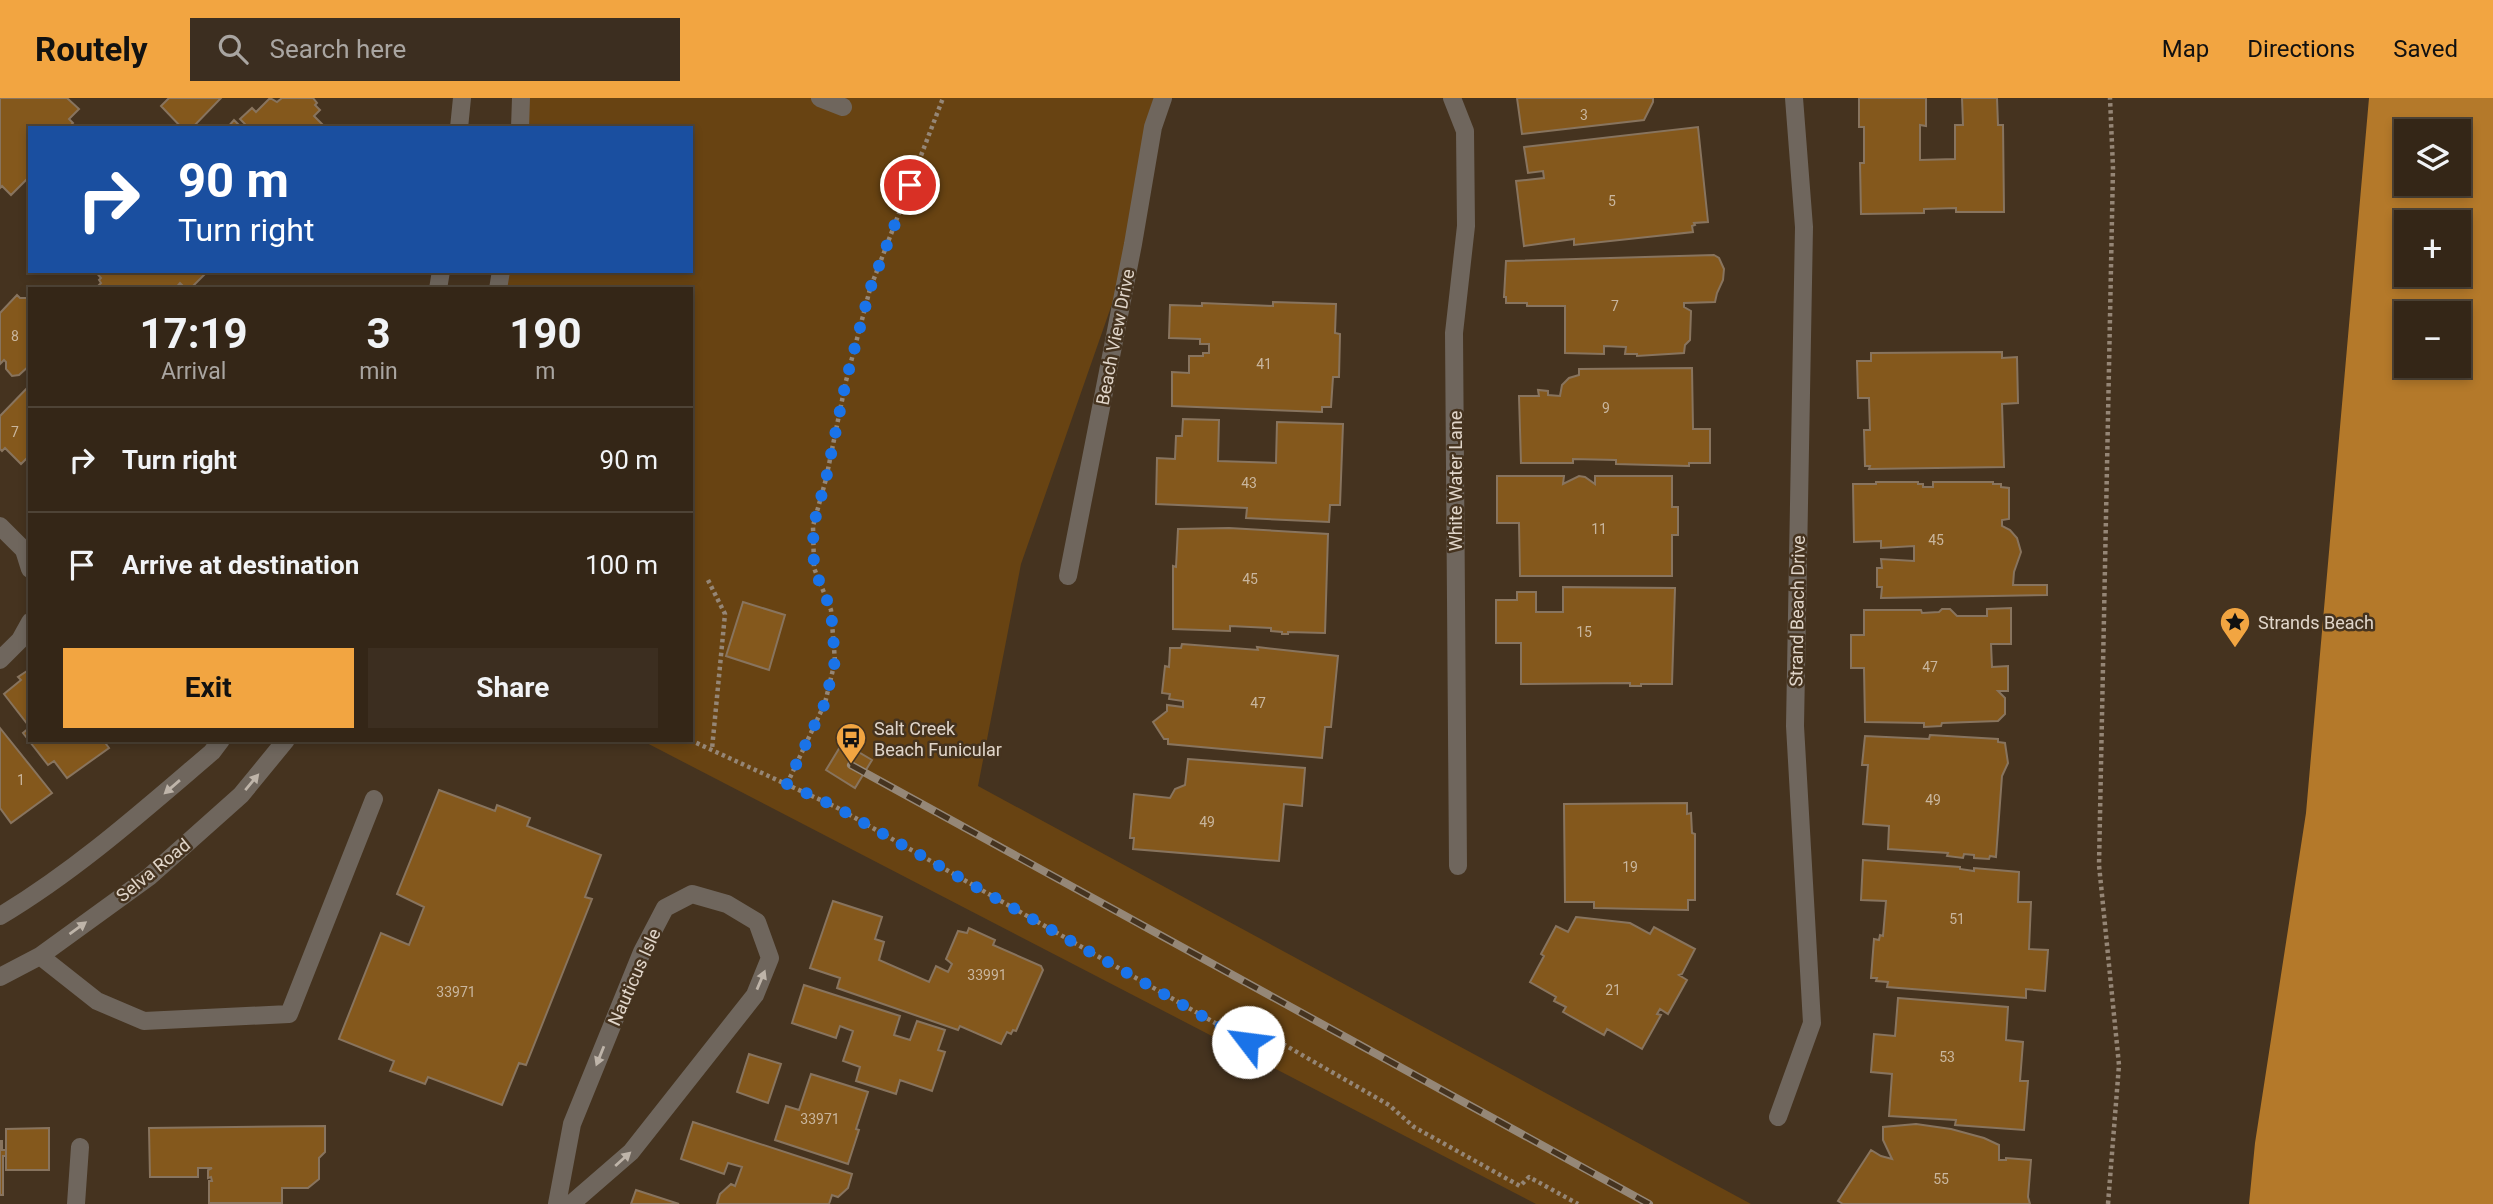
<!DOCTYPE html>
<meta charset="utf-8">
<style>
:root{--surface:#342617;--page:#3c2e20;--text:#f1f3f6;--muted:#a9a5a1;--line:#4e4336;--accent:#f2a541}
body{margin:0;font-family:Roboto,sans-serif;background:var(--page);color:var(--text);height:100vh;display:flex;flex-direction:column;font-size:26px;white-space:nowrap}
*{box-sizing:border-box;margin:0}
p{font-size:23px;color:var(--muted)}
.icon{flex:none;width:38px;height:38px;fill:none;stroke:currentColor;stroke-width:2;stroke-linecap:round;stroke-linejoin:round}
.map{position:relative;flex:1;overflow:hidden}
.sheet{position:absolute;left:28px;top:189px;width:665px;height:455px;display:flex;flex-direction:column;background:var(--surface);border-radius:0px;box-shadow:0 4px 10px #0003,0 0 0 2px var(--line)}
.sheet>*{flex:none}
.hud{position:absolute;left:28px;top:28px;width:665px;height:147px;border-radius:0px;box-shadow:0 4px 10px #0003,0 0 0 2px var(--line);background:#1a4fa0;color:#fff;overflow:hidden}
.tools{position:absolute;left:2394px;top:21px;display:grid;gap:14px}
.tools a{display:grid;place-items:center;width:77px;height:77px;border-radius:0px;background:var(--surface);box-shadow:0 4px 10px #0003,0 0 0 2px var(--line);font-size:35px}
.pin{position:absolute;display:grid;place-items:center;width:60px;height:60px;color:#fff;margin:-30px;border:4px solid #fff;border-radius:50%;box-shadow:0 2px 7px #0007}
.me{position:absolute;width:77px;margin:-38px;rotate:300deg;stroke-linejoin:round;filter:drop-shadow(0 0 5px #0008)}
.turn{display:flex;align-items:center;gap:24px;height:147px;padding:0 35px;font-size:32px}
.turn .icon{width:91px;height:91px;stroke-width:2.5}
.turn b{display:block;font-size:49px;line-height:60px}
.eta{display:flex;justify-content:space-evenly;align-items:center;height:119px;text-align:center}
.eta b{font-size:42px;font-weight:700;line-height:49px}
.button{display:flex;gap:14px;margin-top:auto;padding:14px 35px}
.button a{flex:1;height:80px;border-radius:0px;background:var(--accent);color:#111;font-size:28px;font-weight:700;line-height:80px;text-align:center}
.button a+a{background:var(--page);color:var(--text)}
ul{padding:0;list-style:none}
li{display:flex;align-items:center;gap:21px;height:105px;padding:0 35px;border-top:2px solid var(--line)}
li div{flex:1}
li b{display:block;font-size:26px}
li em{font-style:normal}
header{display:flex;align-items:center;gap:42px;box-sizing:border-box;height:98px;padding:0 35px;background:var(--accent);color:#111}
header strong{font-size:33px}
nav{display:flex;gap:38px;margin-inline-start:auto;font-size:24px}
.search{width:490px;height:63px;background:var(--page);display:flex;align-items:center;gap:18px;box-sizing:border-box;padding:0 24px;border-radius:0px;color:var(--muted);font-size:26px}
.map>svg:first-child{display:block}
.green{fill:#684312}
.water{fill:#b4792a;fill-rule:evenodd}
.building{fill:#84581c;stroke:#88745e;stroke-width:2}
.lines{fill:none;stroke-linecap:round;stroke-linejoin:round}
.path{stroke:#958676;stroke-width:4.5;stroke-dasharray:3.5 3.5;stroke-linecap:butt}
.minor{stroke:#6f665d;stroke-width:18}
.rail-casing{stroke:#958777;stroke-width:8}
.rail{stroke:#45331f;stroke-width:5;stroke-dasharray:16;stroke-linecap:butt}
.oneway{fill:#beb4a9}
.route{stroke:#1a73e8;stroke-width:12;stroke-dasharray:0 21.6}
.labels{text-anchor:middle;dominant-baseline:central;stroke-width:5;stroke-linejoin:round;paint-order:stroke}
.number-label{font-size:14px;fill:#c9b69e}
.street-label{font-size:18px;fill:#e0d5c9;stroke:#45331f}
.poi-label{font-size:18px;fill:#e0d5c9;stroke:#45331f;text-anchor:start}
</style>
<header>
<strong>Routely</strong>
<div class="search"><svg class="icon" aria-label="search" viewBox="0 0 24 24"><circle cx="10" cy="10" r="6"/><path d="M15 15l6 6"/></svg>Search here</div>
<nav><a>Map</a><a>Directions</a><a>Saved</a></nav>
</header>
<div class="map">
<svg width="2493" height="1106" viewBox="0 0 2493 1106">
<rect width="100%" height="100%" fill="#45331f"/>
<path class="green" d="M521 0H1163L1133 146 1021 466 978 688 1751 1106H1536L641 642H691V191H498L501 173H691V30H520Z"/>
<path class="water" d="M2369 0H2493V1106H2249L2255 1045 2306 715ZM2406 33H2459V86H2406ZM2406 124H2459V177H2406ZM2406 215H2459V268H2406Z"/>
<path class="building" d="M0 0H67L79 11 69 21 73 25 68 30H30V78L11 97 2 88 0 90Z
M169 0H221L192 30H182L161 8Z
M270 0 277 4 282 0H313L317 5 315 7 320 12 314 18 324 28 323 30H227L234 22 242 30 245 26 240 21 252 10 256 14Z
M1517 0H1653V4L1644 22 1522 36Z
M1859 0H1926V28L1920 27V62L1955 61V27H1963L1962 0H1997L1998 27H2003L2004 114H1956V110L1924 111V115L1861 116 1860 65H1864V29H1859Z
M1698 29 1708 124 1694 125 1695 127 1692 128 1693 134 1574 147V141L1524 148 1516 83 1544 80 1543 73 1528 75 1524 49Z
M1714 157 1719 160 1724 171 1723 182 1717 195 1715 204 1684 205V209L1691 213 1690 242 1685 247 1684 255 1637 258V256H1625L1626 249 1604 248V256L1565 255V208H1527V205H1506V199H1504L1506 163Z
M95 173H208L190 191H186L180 185 175 191H95L101 185 99 182 101 180Z
M17 197 20 200H27L30 202V267L19 277 12 278 6 271V264L4 262 0 266V215Z
M1273 204 1336 206 1335 235 1340 236 1339 279H1333L1331 309H1322V314L1172 308V274L1189 275V258H1203V255H1209V246H1200V241L1169 240 1170 207 1202 208V205L1273 208Z
M2002 254V260L2017 259 2018 305 2002 306 2004 369 1869 371 1870 368H1865L1864 332H1870L1869 300H1858L1857 263H1871V255Z
M1692 270 1693 331H1710V365H1689V368L1616 366V362L1573 361V365H1521L1519 298H1539L1538 292 1548 293V297L1560 298 1562 287 1569 280 1579 277V271Z
M30 287V357L21 366 5 350 2 353 0 351V318Z
M1183 321 1219 322 1218 363 1276 365 1277 324 1343 326 1340 407H1330L1329 424 1246 420 1247 410 1156 406 1157 360 1175 361 1176 338H1182Z
M1497 378H1564L1563 386 1579 378 1585 379 1595 386V378H1672V409H1678V437H1672V478H1520L1519 425H1497Z
M1876 384H1918V386H1923V389H1933V384H1993V386H2001V389L2009 390V421L2002 422V428L2010 432 2017 440 2021 454 2014 474 2013 487H2047V497L1881 500 1882 489H1877V470H1882L1881 461 1914 463V448L1881 450V443L1854 444 1853 386H1876Z
M1229 430 1328 436 1325 535 1288 534V536H1282V534L1271 533V530L1230 528V533L1173 531V468L1176 469 1178 431Z
M1563 489 1675 490 1672 586H1641V588H1630V585L1521 586V545H1496V502H1517V494H1536V514H1563Z
M743 504 785 517 769 572 726 558Z
M2011 510V546H1991L1992 569 2008 568V593H1998L2005 600V616L1998 623 1942 625 1941 628 1924 629V625L1865 624 1864 570H1851V537H1864V512H1921L1922 515 1939 514 1942 511H1950L1957 518H1987V511Z
M1182 546 1258 552 1257 549 1338 558 1331 629H1325L1322 660 1168 646V641H1164L1153 624 1167 613V607L1183 609V603L1169 601 1170 596 1162 595 1165 568 1169 569 1170 550H1181Z
M30 571V642H103L109 650 67 680 54 663 48 667 23 635 29 630 28 627 4 596 21 582 18 579Z
M0 630 52 695 11 725 0 710Z
M1930 637 1998 641V644L2005 645 2008 665 2002 678 1996 759 1990 758 1989 761 1974 760V757L1964 756 1963 760 1947 758 1948 755 1888 751 1889 728 1863 726 1868 667H1862L1865 638 1929 641Z
M846 639 860 647 857 653 872 662 855 690 826 672Z
M1188 661 1305 670 1302 708 1284 706 1279 763 1133 751 1134 740H1130L1134 696 1170 700 1175 691 1185 687Z
M439 692 495 713 497 707 530 720 527 728 601 757 585 799 592 801 526 967 519 965 502 1007 428 979 425 986 390 973 394 963 339 941 381 835 409 847 424 809 397 796Z
M1687 705V716L1691 715 1692 735 1695 736V802H1688V812L1594 810V804H1565L1564 706Z
M1863 762 1960 769V771L1974 773V770L2019 774 2018 804H2031L2029 851 2048 852 2045 893 2026 891V900L1887 889 1888 884 1876 883 1877 880H1871L1874 841 1879 842 1880 837 1883 838 1886 803 1861 802Z
M833 803 882 819 875 841 884 844 879 862 929 884 936 868 948 874 952 866 946 861 958 833 967 835 969 830 995 842 993 847 1041 868 1043 872 1016 933 1013 932 1011 936 1007 934 1001 946 960 928 958 932 837 890 840 880 810 870Z
M1576 819 1630 825 1650 836 1654 829 1695 851 1682 876 1679 877 1687 882 1668 916 1660 911 1657 916 1661 917 1642 951 1607 931 1604 937 1563 914 1566 909 1554 903 1556 899 1530 884 1544 858 1541 856 1556 828 1568 834Z
M804 887 900 918 894 937 910 942 917 923 945 932 938 952 945 954 932 993 900 982 896 996 856 983 860 969 843 963 853 933 840 928 836 940 792 925Z
M1898 900 2008 909 2006 942 2023 944 2020 983H2028L2024 1032 1955 1027 1956 1022 1889 1018 1892 976 1871 974 1874 936 1895 938Z
M749 956 781 966 768 1005 737 994Z
M811 976 868 994 856 1031 859 1032 848 1066 775 1042 786 1008 799 1012Z
M693 1024 852 1076 848 1090 838 1099 832 1097 829 1106H717L720 1096 731 1086 735 1088 742 1069 728 1065 724 1076 681 1061Z
M1916 1026 1951 1031 1984 1040 1999 1047V1062H2006V1060L2031 1062 2028 1099 2030 1106H1843L1838 1103 1871 1052 1881 1058 1892 1061 1883 1042V1029Z
M325 1028V1054L319 1060V1081L308 1090H282V1105H209V1083H212L211 1079 208 1080V1072L212 1070H198V1079H150L149 1030Z
M49 1030V1072H6V1031Z
M0 1043H2V1052H6V1058H3V1097H0Z
M636 1092 679 1106H631Z"/>
<g class="lines">
<path class="path" d="M708 482 725 516 712 651
M690 642 836 709 1273 958 1283 946 1389 1007 1414 1029 1520 1088 1529 1079 1578 1106
M787 686 825 605 835 563 831 512 814 470 813 428 826 381 846 283 870 191 943 0
M2108 1106 2119 967 2099 767 2113 70 2110 0"/>
<path class="minor" d="M820 0 843 9
M1452 0 1465 33 1466 128 1454 235 1458 768
M459 30 462 0
M520 30 521 0
M438 191 441 173
M498 191 501 173
M0 428 24 452 30 471
M1068 478 1133 146 1153 29 1163 0
M0 562 20 542 30 524
M0 818C77 772 144 712 212 654L221 642
M40 858 97 903 144 923 289 916 374 701
M0 879 40 858 149 779 241 697 286 642
M1778 1019 1812 925 1795 628 1804 129 1794 0
M76 1106 80 1049
M557 1106 572 1026 642 854 665 810 692 796 727 806 757 824 770 860 755 897 631 1054 571 1106"/>
<g class="rail-casing">
<path id="rail" d="M851 667 1649 1106"/>
</g>
<use href="#rail" class="rail"/>
</g>
<defs><path id="oneway-solid" d="M-6-.8H1V-3.2L6.5 0L1 3.2V.8H-6Z" transform="scale(1.75)"/></defs>
<g class="oneway">
<use href="#oneway-solid" transform="translate(252 684) rotate(-50)"/>
<use href="#oneway-solid" transform="translate(172 689) rotate(139)"/>
<use href="#oneway-solid" transform="translate(78 830) rotate(-36)"/>
<use href="#oneway-solid" transform="translate(761 882) rotate(-67)"/>
<use href="#oneway-solid" transform="translate(600 958) rotate(112)"/>
<use href="#oneway-solid" transform="translate(623 1061) rotate(-42)"/>
</g>
<g class="lines">
<path class="route" d="M910 87 870 191 846 283 826 381 813 429 814 470 831 512 835 563 825 605 787 686 836 709 1248 944"/>
</g>
<defs>
<g id="sight-pin" transform="scale(1.575)"><path d="M0 17L-7.5 6A9.5 9.5 0 1 1 7.5 6Z" fill="#f2a541" stroke="#45331f"/><path d="M0-6L1.8-2.2L6-1.7L2.9 1.2L3.7 5.4L0 3.3L-3.7 5.4L-2.9 1.2L-6-1.7L-1.8-2.2Z" fill="#111"/></g>
<g id="bus-pin" transform="scale(1.575)"><path d="M0 17L-7.5 6A9.5 9.5 0 1 1 7.5 6Z" fill="#f2a541" stroke="#45331f"/><path d="M-5-6H5V4H4V6H2V4H-2V6H-4V4H-5ZM-3.5-4V0h7V-4ZM-3.5 1.2v1.5H-2V1.2ZM2 1.2v1.5H3.5V1.2Z" fill="#111"/></g>
</defs>
<g fill-rule="evenodd">
<use href="#sight-pin" x="2235" y="524"/>
<use href="#bus-pin" x="851" y="640"/>
</g>
<g class="labels">
<g class="number-label">
<text x="1584" y="17">3</text>
<text x="1612" y="103">5</text>
<text x="1615" y="208">7</text>
<text x="15" y="238">8</text>
<text x="1264" y="266">41</text>
<text x="1606" y="310">9</text>
<text x="15" y="334">7</text>
<text x="1249" y="385">43</text>
<text x="1599" y="431">11</text>
<text x="1936" y="442">45</text>
<text x="1250" y="481">45</text>
<text x="1584" y="534">15</text>
<text x="1930" y="569">47</text>
<text x="1258" y="605">47</text>
<text x="21" y="682">1</text>
<text x="1933" y="702">49</text>
<text x="1207" y="724">49</text>
<text x="1630" y="769">19</text>
<text x="1957" y="821">51</text>
<text x="987" y="877">33991</text>
<text x="1613" y="892">21</text>
<text x="456" y="894">33971</text>
<text x="1947" y="959">53</text>
<text x="820" y="1021">33971</text>
<text x="1941" y="1081">55</text>
</g>
<g class="street-label">
<text transform="translate(1115 239) rotate(-79)">Beach View Drive</text>
<text transform="translate(1455 383) rotate(-90)">White Water Lane</text>
<text transform="translate(1797 513) rotate(-89)">Strand Beach Drive</text>
<text transform="translate(153 772) rotate(-39)">Selva Road</text>
<text transform="translate(634 879) rotate(-66)">Nauticus Isle</text>
</g>
<g class="poi-label">
<text x="2258" y="524">Strands Beach</text>
<text x="874" y="630">Salt Creek<tspan x="874" dy="21">Beach Funicular</tspan></text>
</g>
</g>
</svg>
<div class="tools">
<a><svg class="icon" aria-label="layers" viewBox="0 0 24 24"><path d="M12 4l9 5-9 5-9-5zM3 14l9 5 9-5"/></svg></a>
<a>+</a>
<a>−</a>
</div>
<div class="pin" style="left:910px;top:87px;background:#d93025"><svg class="icon" aria-label="arrive" viewBox="0 0 24 24"><path d="M6 21V4h12l-3 4 3 4H6"/></svg></div>
<svg class="me" style="left:1248px;top:944px" viewBox="-20 -20 40 40"><circle r="19" fill="#fff"/><path d="M0-13L10 11 0 6-10 11z" fill="#1a73e8"/></svg>
<div class="hud">
<div class="turn"><svg class="icon" aria-label="right" viewBox="0 0 24 24"><path d="M7 20v-9h11M14 6l5 5-5 5"/></svg><div><b>90 m</b>Turn right</div></div>
</div>
<section class="sheet">
<div class="eta">
<div><b>17:19</b><p>Arrival</p></div>
<div><b>3</b><p>min</p></div>
<div><b>190</b><p>m</p></div>
</div>
<ul>
<li><svg class="icon" aria-label="right" viewBox="0 0 24 24"><path d="M7 20v-9h11M14 6l5 5-5 5"/></svg><div><b>Turn right</b></div><em>90 m</em></li>
<li><svg class="icon" aria-label="arrive" viewBox="0 0 24 24"><path d="M6 21V4h12l-3 4 3 4H6"/></svg><div><b>Arrive at destination</b></div><em>100 m</em></li>
</ul>
<div class="button"><a>Exit</a><a>Share</a></div>
</section>
</div>
